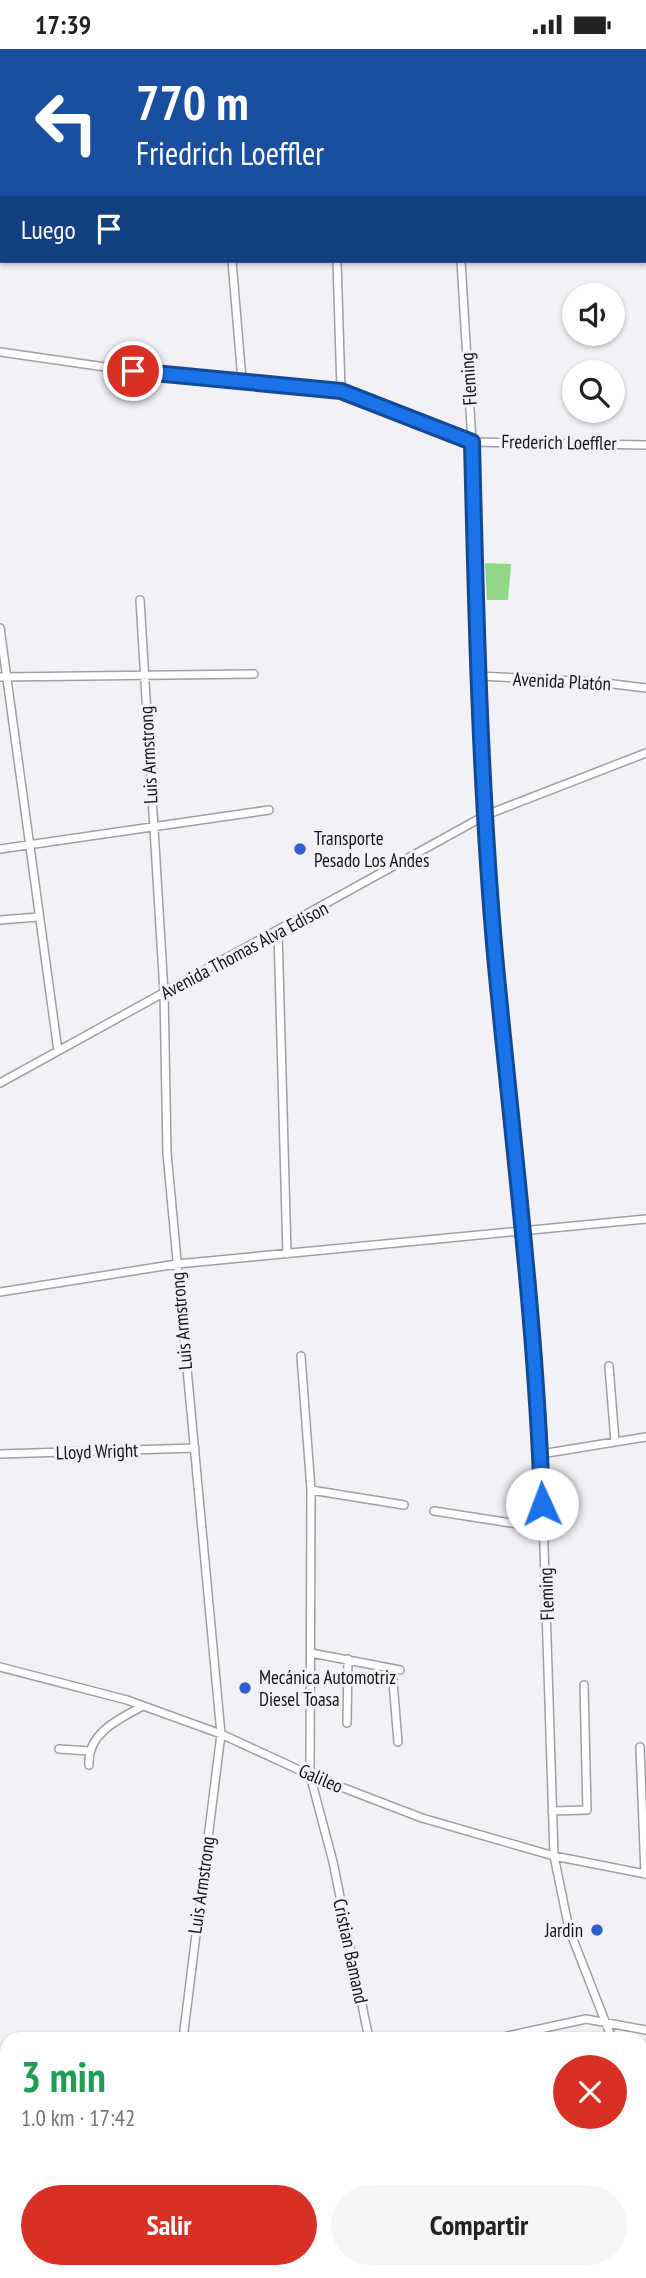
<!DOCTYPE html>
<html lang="es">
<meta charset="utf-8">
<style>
:root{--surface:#fff;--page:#f6f6f6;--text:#222;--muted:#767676;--accent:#d93025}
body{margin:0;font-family:"PT Sans Narrow",sans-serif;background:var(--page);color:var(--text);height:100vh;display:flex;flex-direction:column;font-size:26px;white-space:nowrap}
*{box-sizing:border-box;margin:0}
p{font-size:23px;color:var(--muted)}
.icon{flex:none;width:38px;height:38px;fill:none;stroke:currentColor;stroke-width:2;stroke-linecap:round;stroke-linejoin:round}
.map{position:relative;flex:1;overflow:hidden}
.panel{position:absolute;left:0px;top:1983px;width:648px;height:247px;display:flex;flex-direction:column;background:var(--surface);border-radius:21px 21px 0 0;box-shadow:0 2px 5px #0004}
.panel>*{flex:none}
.guide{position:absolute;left:0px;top:0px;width:648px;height:214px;box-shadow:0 2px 5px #0004;background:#1a4fa0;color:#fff;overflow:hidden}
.buttons{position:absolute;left:562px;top:234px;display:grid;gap:14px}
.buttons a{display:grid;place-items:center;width:63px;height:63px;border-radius:50%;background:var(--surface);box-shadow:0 2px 5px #0004;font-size:35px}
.pin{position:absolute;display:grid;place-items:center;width:60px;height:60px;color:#fff;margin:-30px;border:4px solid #fff;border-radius:50%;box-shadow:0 2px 7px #0007}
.me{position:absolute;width:77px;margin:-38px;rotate:358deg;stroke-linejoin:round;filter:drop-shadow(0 0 5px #0008)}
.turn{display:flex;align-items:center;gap:24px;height:147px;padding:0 21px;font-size:32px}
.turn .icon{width:91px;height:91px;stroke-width:2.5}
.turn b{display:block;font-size:49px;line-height:60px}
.then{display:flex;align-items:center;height:66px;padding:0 21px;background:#0003;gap:14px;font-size:26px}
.round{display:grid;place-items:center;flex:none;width:74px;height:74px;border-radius:37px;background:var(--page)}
.summary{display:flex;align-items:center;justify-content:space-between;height:119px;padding:0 21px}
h1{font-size:42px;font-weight:600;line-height:52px;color:#1e9e55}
.primary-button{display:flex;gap:14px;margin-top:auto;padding:14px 21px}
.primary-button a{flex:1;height:80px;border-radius:42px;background:var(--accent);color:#fff;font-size:28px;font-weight:600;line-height:80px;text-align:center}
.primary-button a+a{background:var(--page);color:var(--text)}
.status{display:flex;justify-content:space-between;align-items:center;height:49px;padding:0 35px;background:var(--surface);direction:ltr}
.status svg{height:19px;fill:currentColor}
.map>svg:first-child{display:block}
.built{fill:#eae4f1}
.green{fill:#92d788}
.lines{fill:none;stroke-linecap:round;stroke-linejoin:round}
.minor-casing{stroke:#a19ea4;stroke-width:10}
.tertiary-casing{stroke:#a19ea4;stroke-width:11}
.minor{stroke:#fff;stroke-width:7}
.tertiary{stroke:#fff;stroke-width:9}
.route-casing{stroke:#114b97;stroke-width:18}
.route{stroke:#1a73e8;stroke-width:12}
.poi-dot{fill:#315fce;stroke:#f3f0f6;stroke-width:2.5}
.labels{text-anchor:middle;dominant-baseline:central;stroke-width:6;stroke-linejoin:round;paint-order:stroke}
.street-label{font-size:19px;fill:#161517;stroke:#f3f0f6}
.poi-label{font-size:19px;fill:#161517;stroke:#f3f0f6;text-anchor:start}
</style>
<div class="status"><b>17:39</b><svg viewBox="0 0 49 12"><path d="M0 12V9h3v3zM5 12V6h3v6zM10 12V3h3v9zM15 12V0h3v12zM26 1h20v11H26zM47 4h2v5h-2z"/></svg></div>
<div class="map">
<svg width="646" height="2229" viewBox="0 0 646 2229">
<rect width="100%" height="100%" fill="#f3f0f6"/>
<path class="built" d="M440 2223V2222L494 2223 476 2229H441Z"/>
<path class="green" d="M485 514 511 515 508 551H487Z"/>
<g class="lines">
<g class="minor-casing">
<path id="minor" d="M42 0 46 2
M109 0 110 2
M453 0V2
M232 212 242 331
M337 212 341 342
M461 212 472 393 478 627 495 903 507 1045 524 1180 541 1405 554 1807 569 1880 612 1990
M0 303 133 322 315 337 341 342 472 393 646 396
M140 551 164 943 167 1104 221 1685 183 1990
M0 579 58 1002
M478 627 597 633 646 639
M0 628 254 625
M0 800 269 761
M0 871 38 868
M278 883 287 1205
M0 1034 486 766 646 704
M0 1243 177 1215 646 1170
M301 1307 311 1441 310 1726 333 1813 369 1990
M609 1317 615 1393
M0 1405 195 1399
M541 1405 646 1388
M311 1441 404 1456
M434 1462 543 1479
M311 1604 400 1621
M0 1618 127 1651 221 1685 310 1726 422 1769 554 1807 646 1825
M392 1621 398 1693
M347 1674 348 1610
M640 1698 645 1825
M59 1700 89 1702
M89 1716C87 1684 119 1670 143 1657
M552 1762 587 1761 584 1636
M494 1990 586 1970 646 1981
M640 2103 646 2124
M640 2150 646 2147
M193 2222 194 2229
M422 2222 424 2229
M49 2229V2222"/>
</g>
<g class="tertiary-casing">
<path id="tertiary" d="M0 2107 7 2113
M135 2222 143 2229"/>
</g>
<use href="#minor" class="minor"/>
<use href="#tertiary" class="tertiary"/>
</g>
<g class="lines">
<g class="route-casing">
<path id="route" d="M133 322 341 342 472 393C476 564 480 735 495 906 512 1089 536 1271 542 1455"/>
</g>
<use href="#route" class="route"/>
</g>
<g class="poi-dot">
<circle cx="300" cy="800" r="7"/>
<circle cx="245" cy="1639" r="7"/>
<circle cx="597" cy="1881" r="7"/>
</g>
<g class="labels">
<g class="street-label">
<text transform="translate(468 330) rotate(-94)">Fleming</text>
<text transform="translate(559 393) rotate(1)">Frederich Loeffler</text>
<text transform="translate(562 632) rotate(3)">Avenida Platón</text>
<text transform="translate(148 706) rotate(-93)">Luis Armstrong</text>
<text transform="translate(244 901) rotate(-28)">Avenida Thomas Alva Edison</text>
<text transform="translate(181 1272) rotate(-95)">Luis Armstrong</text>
<text transform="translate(97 1402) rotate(-2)">Lloyd Wright</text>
<text transform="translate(546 1545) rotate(-92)">Fleming</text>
<text transform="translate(321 1729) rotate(23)">Galileo</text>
<text transform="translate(201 1836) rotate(-82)">Luis Armstrong</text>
<text transform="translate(351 1902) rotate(78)">Cristian Bamand</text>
</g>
<g class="poi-label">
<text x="314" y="789">Transporte<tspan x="314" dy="22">Pesado Los Andes</tspan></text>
<text x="259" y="1628">Mecánica Automotriz<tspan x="259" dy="22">Diesel Toasa</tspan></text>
<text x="583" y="1881" text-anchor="end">Jardin</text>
</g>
</g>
</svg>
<div class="buttons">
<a><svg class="icon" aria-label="sound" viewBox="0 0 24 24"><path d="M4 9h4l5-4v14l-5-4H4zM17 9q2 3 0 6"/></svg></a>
<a><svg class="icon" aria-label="search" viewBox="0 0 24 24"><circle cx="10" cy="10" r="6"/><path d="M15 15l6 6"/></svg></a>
</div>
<div class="pin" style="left:133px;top:322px;background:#d93025"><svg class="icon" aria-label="arrive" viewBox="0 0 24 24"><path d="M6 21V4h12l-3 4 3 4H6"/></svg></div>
<svg class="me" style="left:542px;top:1455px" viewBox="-20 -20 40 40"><circle r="19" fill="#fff"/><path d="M0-13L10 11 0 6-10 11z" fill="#1a73e8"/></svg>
<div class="guide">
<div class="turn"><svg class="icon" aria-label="left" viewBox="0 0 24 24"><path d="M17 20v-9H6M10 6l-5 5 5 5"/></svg><div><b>770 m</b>Friedrich Loeffler</div></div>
<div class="then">Luego<svg class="icon" aria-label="arrive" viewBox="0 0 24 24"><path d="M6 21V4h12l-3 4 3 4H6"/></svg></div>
</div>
<section class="panel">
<div class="summary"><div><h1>3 min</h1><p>1.0 km · 17:42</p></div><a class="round" style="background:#d93025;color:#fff"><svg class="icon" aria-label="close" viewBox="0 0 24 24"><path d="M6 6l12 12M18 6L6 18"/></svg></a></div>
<div class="primary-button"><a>Salir</a><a>Compartir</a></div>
</section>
</div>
